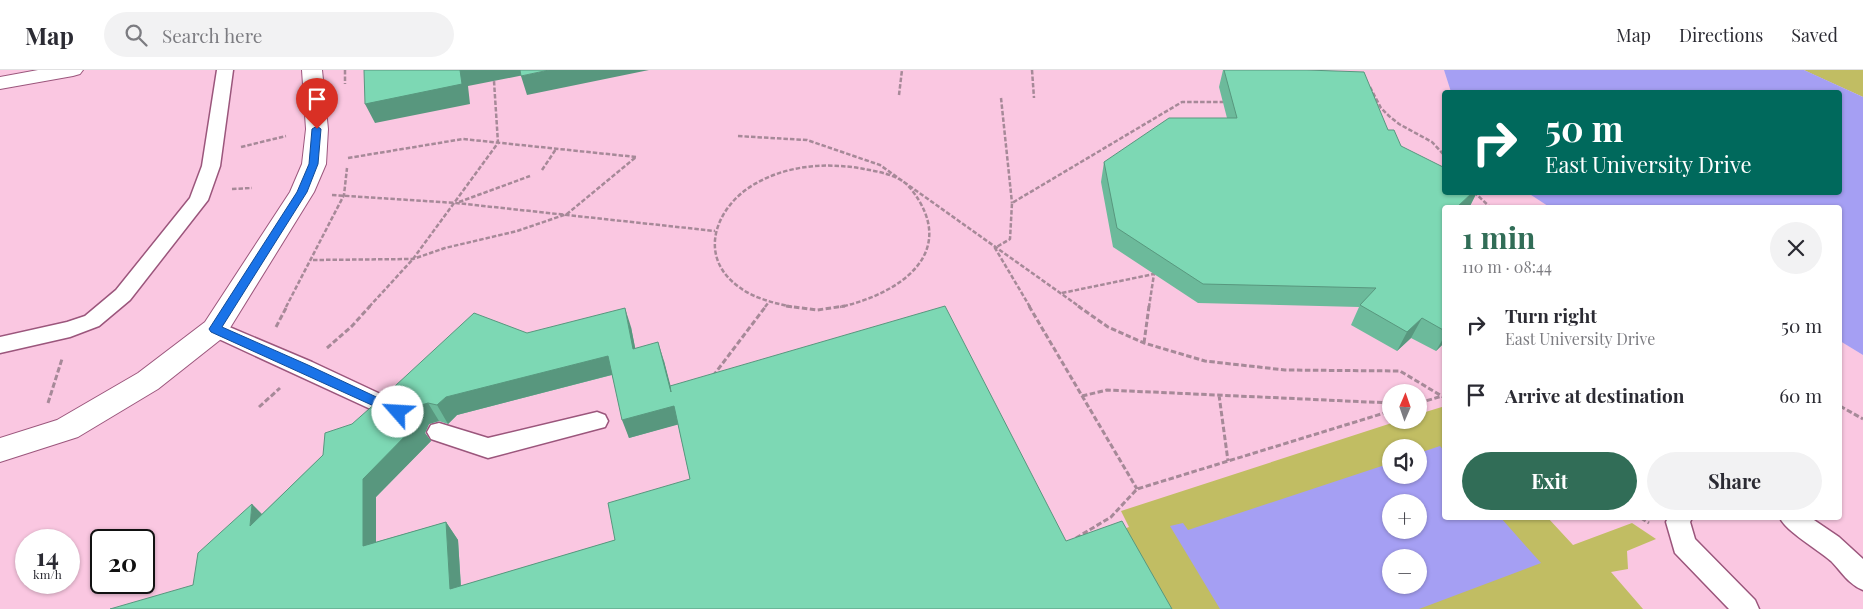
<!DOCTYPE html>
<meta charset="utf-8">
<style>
:root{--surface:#fff;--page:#f2f2f3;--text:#2b2b33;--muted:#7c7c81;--line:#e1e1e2;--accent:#316d57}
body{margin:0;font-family:"Playfair Display",serif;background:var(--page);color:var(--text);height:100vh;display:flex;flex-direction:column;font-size:19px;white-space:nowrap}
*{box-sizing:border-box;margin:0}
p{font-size:16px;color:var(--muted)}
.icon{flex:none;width:28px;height:28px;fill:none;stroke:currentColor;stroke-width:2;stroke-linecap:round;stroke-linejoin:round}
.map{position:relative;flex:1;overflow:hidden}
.side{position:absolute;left:1442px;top:135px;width:400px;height:315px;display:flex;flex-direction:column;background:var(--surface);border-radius:5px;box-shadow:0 1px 4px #0004}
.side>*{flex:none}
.top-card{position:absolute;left:1442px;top:20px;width:400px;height:105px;border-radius:5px;box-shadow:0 1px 4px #0004;background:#00695c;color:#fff;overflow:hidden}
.needle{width:32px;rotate:2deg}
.tools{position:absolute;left:1382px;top:314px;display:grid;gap:10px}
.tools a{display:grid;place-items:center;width:45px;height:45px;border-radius:50%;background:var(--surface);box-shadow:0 1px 4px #0004;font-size:25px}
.speed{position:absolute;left:15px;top:459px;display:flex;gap:10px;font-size:25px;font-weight:700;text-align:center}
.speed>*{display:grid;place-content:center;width:65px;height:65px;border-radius:50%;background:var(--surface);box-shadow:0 1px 4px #0004;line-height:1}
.speed small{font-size:12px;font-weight:400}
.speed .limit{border:2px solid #111;border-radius:8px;background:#fff;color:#111}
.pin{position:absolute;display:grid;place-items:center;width:42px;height:42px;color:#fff;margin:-51px -21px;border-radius:50% 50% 50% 0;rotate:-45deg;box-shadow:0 0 5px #0007}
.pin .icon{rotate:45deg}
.me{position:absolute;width:55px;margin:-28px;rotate:296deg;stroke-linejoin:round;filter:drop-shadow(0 0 4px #0008)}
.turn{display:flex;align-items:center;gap:18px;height:105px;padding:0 20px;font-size:22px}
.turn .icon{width:65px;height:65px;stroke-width:2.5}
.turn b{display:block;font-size:35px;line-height:42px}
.round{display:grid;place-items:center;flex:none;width:52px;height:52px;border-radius:26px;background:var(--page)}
.headline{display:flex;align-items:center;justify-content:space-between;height:85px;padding:0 20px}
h1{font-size:30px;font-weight:700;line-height:38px;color:var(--accent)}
.cta{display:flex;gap:10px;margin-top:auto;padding:10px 20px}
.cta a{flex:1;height:58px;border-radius:30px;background:var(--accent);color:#fff;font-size:20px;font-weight:700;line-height:58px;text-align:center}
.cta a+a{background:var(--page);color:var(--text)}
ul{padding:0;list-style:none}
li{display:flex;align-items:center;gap:15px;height:70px;padding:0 20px}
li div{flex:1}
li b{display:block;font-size:19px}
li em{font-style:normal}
header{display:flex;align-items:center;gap:30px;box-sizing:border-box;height:70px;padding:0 25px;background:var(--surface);border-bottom:1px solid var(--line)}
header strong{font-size:24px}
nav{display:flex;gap:28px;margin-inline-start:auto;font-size:18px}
.search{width:350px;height:45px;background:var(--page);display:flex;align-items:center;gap:12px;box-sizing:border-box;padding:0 18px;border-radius:28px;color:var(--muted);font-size:19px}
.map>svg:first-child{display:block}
.built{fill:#fac7e1;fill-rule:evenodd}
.green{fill:#c1bd63;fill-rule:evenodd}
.water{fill:#a59ff3;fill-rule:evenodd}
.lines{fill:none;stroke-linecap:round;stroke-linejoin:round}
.lane-casing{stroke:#9b567c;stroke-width:3}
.street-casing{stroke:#9b567c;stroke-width:2}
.path-far1{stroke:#a68998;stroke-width:2.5;stroke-dasharray:4.5 2;stroke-linecap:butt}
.path{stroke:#a68998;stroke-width:3;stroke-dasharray:5.5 2.5;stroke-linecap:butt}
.lane{fill:#fff;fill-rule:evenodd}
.street{fill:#fff;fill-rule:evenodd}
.wall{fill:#6cba9b;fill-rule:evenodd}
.shaded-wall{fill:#58977e}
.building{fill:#7dd8b4;stroke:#58977e;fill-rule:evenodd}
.route{fill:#1a73e8;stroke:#114b97}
</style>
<header>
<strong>Map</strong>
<div class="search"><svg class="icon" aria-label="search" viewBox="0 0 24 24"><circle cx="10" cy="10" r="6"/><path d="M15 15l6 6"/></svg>Search here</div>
<nav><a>Map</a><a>Directions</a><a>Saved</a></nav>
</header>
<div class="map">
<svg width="1863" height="539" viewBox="0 0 1863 539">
<rect width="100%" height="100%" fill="#f8d8e8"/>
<path class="built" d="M0 0H1444L1451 22H1445V122L1528 123 1551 137 1445 138V448H1840V271L1863 285V539H0ZM1391 322H1419V350H1391ZM1391 378H1419V405H1391ZM1391 432H1419V460H1391ZM26 470H69V512H26ZM101 470H144V512H101ZM1391 488H1419V515H1391Z"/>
<path class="green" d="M1804 0H1863V27L1810 3Z
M1445 336V448H1548L1573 475 1632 453 1656 469 1627 481 1628 499 1611 502 1643 539H1156L1114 463 1129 457 1121 441 1401 350H1419V344ZM1391 378H1419V405H1391ZM1391 432H1419V460H1391ZM1391 488H1419V515H1391Z"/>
<path class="water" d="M1444 0H1804L1863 27V285L1840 271V138H1551L1528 123 1840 122V22H1451Z
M1440 376 1445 382V448H1501L1541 493 1419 539H1220L1170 456 1183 453 1188 460 1391 393V405H1419V383ZM1391 432H1419V460H1391ZM1391 488H1419V515H1391Z"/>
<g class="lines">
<g class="lane-casing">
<path id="lane" d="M217 0H233L220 96 208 130 130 230 99 256 70 267 0 283V267L67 252 85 246 116 220 190 128 202 96Z
M215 251 312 292 406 336 409 342 406 348 398 351 390 348 208 264 204 259 208 254Z
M597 342 605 345 608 351 605 357 488 388 431 369 427 362 431 355 439 353 488 368Z
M1668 448H1692L1690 452 1695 469 1755 530 1759 539H1729L1675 483 1666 452Z
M1780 448H1811L1839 467 1863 489V520C1849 515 1841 501 1831 491 1817 479 1787 462 1780 448Z"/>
</g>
<g class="street-casing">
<path id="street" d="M38 0H83L80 4 73 6 0 19V7Z
M302 0H322L328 59 326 94 314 122 225 266 158 319 78 367 0 392V368L57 350 138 303 205 252 290 122 302 94 306 59Z"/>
</g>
<path class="path-far1" d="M345 0V14
M1032 0 1034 28
M1370 17 1381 38 1389 46 1399 54 1432 72 1445 86
M899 25 902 0
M1001 28 1012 133
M738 66 807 70 880 95 1080 237
M241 77 286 66
M348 88 463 69 636 87
M542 100 556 79
M232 119 252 118
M1474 122 1491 138
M332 125 456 133 715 161
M459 132 530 106
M313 190 413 189 445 178 517 161 567 144 636 87
M1062 223 1154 204 1149 237
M286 237 344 125 347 98
M369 237 413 189 498 73 494 11
M765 237 768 233
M792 237C774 233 753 228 739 217 697 187 715 138 753 115 786 95 827 92 864 99 880 102 900 105 911 119 961 183 899 224 840 237
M1030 237 995 178 1010 169 1012 133 1182 32H1223"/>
<path class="path" d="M786 236 817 240 845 236
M1029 236 1137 419
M1078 236 1108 257 1144 273 1205 291 1285 300 1400 301 1445 328
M276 257 287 236
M1144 273 1149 236
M327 278 352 256 370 236
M713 306 766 236
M1219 325 1228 391
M1082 326 1107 320 1391 333
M48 333 62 289
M1419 333 1442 326
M1840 336 1863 349
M259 337 280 318
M1641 448 1649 453
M1076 468 1111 447 1137 419 1391 341"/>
<use href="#lane" class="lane"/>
<use href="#street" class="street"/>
</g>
<path class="wall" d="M1223 0H1307L1388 60 1401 76 1445 122H1477L1469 138H1445V272L1436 281 1411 268 1397 281 1351 255 1359 237 1198 233 1113 177 1101 112 1104 92 1227 48 1219 17Z
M631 257 635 278 664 291 670 316 1066 471 1172 539 193 515 262 444 323 385 352 354 387 334 395 331 527 263ZM612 305 629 368 678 354 690 409 615 470 461 516 458 470 446 452 376 472V427L431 371 425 363 429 354 439 351 448 354 457 345Z"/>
<path class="shaded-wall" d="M460 0H522L524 5 468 16 470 34 375 53 365 34Z
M549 0H649L527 25 521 6Z
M1473 122H1477L1469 138H1456Z
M625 238 631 257 639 297 633 279Z
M1422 248 1411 268 1397 281 1407 262Z
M1445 265V272L1436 281Z
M658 272 664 291 677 340 671 322Z
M608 286 615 304 457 345 448 354 437 335 446 327Z
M428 333 439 351 429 354 425 363 431 371 376 427V493L363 476V409L414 345 418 336Z
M674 336 680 354 629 368 622 350Z
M252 434 269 451 250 456Z
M446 452 458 470 462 536 450 519Z"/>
<path class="building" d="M364 0H460L462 14 365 34Z
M520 0H549L521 6Z
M1224 0H1307L1364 2 1388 60H1394L1401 76 1445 98V122H1473L1456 138H1445V261L1422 248 1407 262 1360 235 1376 218 1203 214 1117 158 1104 92 1169 48H1237Z
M945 236 1066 471 1122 451 1172 539H110L193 515 198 483 252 434 250 456 323 385 325 363 352 354 378 331 387 334 395 331 399 324 395 316 474 243 527 263 625 238 633 279 658 272 671 322 670 316ZM608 286 622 350 674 336 690 409 608 433 615 470 450 519 446 452 363 476V409L419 352 414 345 418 336 428 333 437 335 446 327Z"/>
<path class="route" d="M317 56 321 59 318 94 307 122 222 257 308 295 402 339 404 342 402 346 398 347 211 262 209 259 297 122 309 94 312 59Z"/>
</svg>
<div class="tools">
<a><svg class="needle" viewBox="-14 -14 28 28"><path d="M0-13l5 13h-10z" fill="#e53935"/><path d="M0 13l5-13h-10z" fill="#7c7c81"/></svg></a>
<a><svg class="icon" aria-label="sound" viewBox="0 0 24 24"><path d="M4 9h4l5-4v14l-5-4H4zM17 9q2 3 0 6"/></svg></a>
<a>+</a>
<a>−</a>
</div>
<div class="speed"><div>14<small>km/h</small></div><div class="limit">20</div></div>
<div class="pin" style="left:317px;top:59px;background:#d93025"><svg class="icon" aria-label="arrive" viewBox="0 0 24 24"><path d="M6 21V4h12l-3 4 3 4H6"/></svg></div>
<svg class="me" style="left:398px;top:342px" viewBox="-20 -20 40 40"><circle r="19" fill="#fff"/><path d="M0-13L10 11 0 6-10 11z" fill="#1a73e8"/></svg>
<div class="top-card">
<div class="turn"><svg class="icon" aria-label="right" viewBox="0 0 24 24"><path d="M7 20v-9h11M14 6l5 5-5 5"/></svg><div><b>50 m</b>East University Drive</div></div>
</div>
<section class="side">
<div class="headline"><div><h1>1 min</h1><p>110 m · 08:44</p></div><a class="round"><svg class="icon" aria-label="close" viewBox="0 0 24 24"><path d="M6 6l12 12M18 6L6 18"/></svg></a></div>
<ul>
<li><svg class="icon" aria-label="right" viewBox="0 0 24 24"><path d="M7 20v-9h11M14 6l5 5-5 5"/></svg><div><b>Turn right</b><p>East University Drive</p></div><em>50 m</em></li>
<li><svg class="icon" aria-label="arrive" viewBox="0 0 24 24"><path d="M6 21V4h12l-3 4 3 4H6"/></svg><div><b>Arrive at destination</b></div><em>60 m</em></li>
</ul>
<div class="cta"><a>Exit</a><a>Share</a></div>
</section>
</div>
